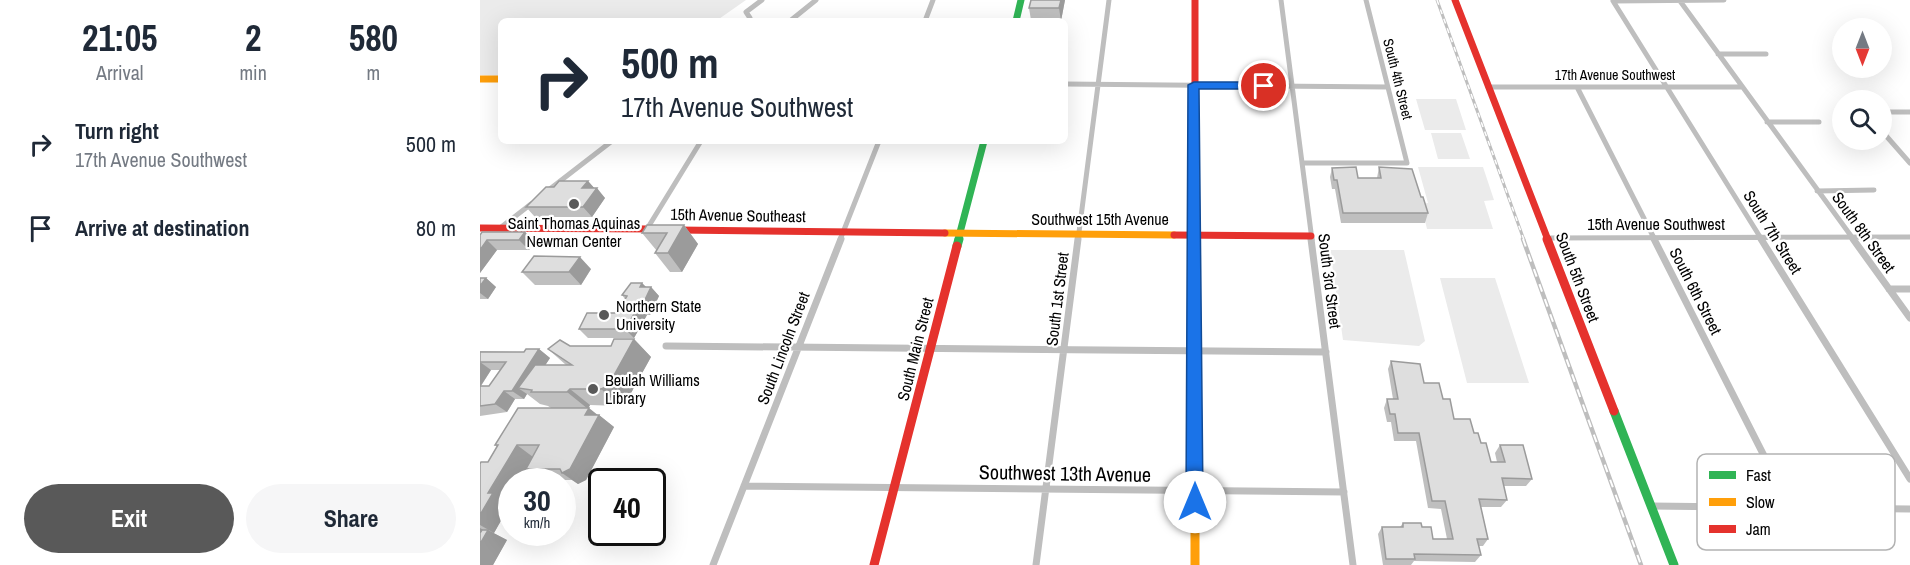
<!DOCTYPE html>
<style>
:root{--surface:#fff;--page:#f6f6f7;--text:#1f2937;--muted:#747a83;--accent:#595959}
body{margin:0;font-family:"Archivo Narrow",sans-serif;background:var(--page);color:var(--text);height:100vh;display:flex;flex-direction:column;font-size:22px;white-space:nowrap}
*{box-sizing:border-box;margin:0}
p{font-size:20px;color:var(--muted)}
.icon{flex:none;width:33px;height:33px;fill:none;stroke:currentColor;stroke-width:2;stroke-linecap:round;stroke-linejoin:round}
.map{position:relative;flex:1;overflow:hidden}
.panel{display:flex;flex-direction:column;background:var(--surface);width:480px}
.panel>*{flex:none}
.top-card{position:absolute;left:18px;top:18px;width:570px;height:126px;border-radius:9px;box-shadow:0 6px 24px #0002;background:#fff;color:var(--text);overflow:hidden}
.needle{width:39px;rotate:180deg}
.controls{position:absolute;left:1352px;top:18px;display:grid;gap:12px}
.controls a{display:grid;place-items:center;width:60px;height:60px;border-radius:50%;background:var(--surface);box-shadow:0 6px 24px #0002;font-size:30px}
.speed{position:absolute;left:18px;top:468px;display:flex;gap:12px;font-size:30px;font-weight:700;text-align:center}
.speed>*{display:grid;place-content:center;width:78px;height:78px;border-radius:50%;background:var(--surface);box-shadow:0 6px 24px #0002;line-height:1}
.speed small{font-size:15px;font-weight:400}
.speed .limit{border:3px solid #111;border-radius:9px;background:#fff;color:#111}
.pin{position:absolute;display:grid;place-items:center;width:51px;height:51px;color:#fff;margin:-26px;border:3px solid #fff;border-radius:50%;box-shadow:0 2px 6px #0007}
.me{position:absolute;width:66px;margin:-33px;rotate:0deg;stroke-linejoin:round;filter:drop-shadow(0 0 4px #0008)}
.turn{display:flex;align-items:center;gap:21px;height:126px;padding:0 24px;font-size:27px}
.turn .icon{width:78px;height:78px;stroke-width:2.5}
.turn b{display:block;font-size:42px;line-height:51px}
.eta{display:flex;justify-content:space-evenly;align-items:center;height:102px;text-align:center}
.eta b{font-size:36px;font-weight:800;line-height:42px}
.primary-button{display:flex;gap:12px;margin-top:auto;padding:12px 24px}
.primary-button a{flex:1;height:69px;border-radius:36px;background:var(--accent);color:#fff;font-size:24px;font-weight:800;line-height:69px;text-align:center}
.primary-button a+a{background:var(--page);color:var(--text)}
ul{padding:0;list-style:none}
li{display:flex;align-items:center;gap:18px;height:84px;padding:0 24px}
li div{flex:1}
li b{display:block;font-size:22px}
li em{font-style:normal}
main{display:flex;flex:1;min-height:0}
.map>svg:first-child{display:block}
.green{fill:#ebebeb}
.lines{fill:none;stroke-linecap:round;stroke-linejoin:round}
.street-far1{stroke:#bebebe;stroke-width:5}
.street{stroke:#bebebe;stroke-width:7}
.fast-far1{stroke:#30b455;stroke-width:7}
.fast{stroke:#30b455;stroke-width:9}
.slow-far1{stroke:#ff9f0a;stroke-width:7}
.slow{stroke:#ff9f0a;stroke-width:9}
.jam-far1{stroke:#e5322d;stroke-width:7}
.jam{stroke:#e5322d;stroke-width:9}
.rail-far1-casing{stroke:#bebebe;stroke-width:3}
.rail-casing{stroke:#bebebe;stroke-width:4.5}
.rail-far1{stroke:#fff;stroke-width:1.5;stroke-dasharray:5;stroke-linecap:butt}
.rail{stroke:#fff;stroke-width:2;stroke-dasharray:8;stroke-linecap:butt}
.wall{fill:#bfbfbf;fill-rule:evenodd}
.shaded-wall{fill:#9b9b9b}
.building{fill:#dedede;stroke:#9b9b9b;stroke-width:1.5}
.route{fill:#1a73e8;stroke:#114b97;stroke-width:1.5}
.poi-dot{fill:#595959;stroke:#fff;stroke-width:2}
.labels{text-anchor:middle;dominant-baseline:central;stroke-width:4.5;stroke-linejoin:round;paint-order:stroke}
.far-street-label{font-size:14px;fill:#000;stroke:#fff}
.street-label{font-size:16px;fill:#000;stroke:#fff}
.poi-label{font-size:16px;fill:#000;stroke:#fff;text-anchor:start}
.near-street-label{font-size:20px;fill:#000;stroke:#fff}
.key{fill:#fff;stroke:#b2b2b2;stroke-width:1.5}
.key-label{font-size:16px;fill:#000}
</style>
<main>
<section class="panel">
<div class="eta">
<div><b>21:05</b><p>Arrival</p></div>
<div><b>2</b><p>min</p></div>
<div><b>580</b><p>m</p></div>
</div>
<ul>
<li><svg class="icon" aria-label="right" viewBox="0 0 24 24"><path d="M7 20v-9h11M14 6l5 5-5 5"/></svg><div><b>Turn right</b><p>17th Avenue Southwest</p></div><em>500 m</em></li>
<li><svg class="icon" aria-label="arrive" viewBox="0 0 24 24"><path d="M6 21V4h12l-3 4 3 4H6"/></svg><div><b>Arrive at destination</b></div><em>80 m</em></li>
</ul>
<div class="primary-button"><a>Exit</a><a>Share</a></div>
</section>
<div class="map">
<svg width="1430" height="565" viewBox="0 0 1430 565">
<rect width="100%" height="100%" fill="#fff"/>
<path class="green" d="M0 0H266L236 21H21V76L0 75Z
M936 99H976L986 130H945Z
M951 133H981L990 159H958Z
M938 167H1003L1014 200 1004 201 1013 229H947L941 204 948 203Z
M850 250H924L945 341 939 346 863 340Z
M960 278H1015L1049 383H987Z"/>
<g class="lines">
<path class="street-far1" d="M801 0 832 240
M1133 1 1282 240
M1133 1 1244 0
M1200 1 1374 240
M267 21 270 18 266 12 282 0
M310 21 336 0
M445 21 453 0
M1238 54H1286
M585 84 908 87
M1008 87H1262
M1097 87 1175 240
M1401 112H1430
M1287 122H1339
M1401 130 1430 163
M822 163H927L886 0
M1337 191 1394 190
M66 192 132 141
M20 228 51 204
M167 229 221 141
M1067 238 1430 237
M360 240 399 141
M598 240 629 0"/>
<path class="street" d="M831 239 873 565
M1174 239 1310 507
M1281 239 1430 479
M1373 239 1430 318
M1409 289H1430
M186 346 846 352
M264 486 864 492
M1171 506 1430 509
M233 565 361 239
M556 565 598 239"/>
<path class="fast-far1" d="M536 21 541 0
M478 240 504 141"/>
<path class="fast" d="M477 246 479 239
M1134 411 1194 565"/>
<path class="slow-far1" d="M0 79H21
M465 233 694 235"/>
<path class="slow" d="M715 336V565"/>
<path class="jam-far1" d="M715 0V240
M975 0 1068 240
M0 228 174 229
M198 230 465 233
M694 235 831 236"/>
<path class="jam" d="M715 239V336
M1067 239 1134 411
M394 565 477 246"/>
<g class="rail-far1-casing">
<path id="rail-far1" d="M957 0 1044 240"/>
</g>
<g class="rail-casing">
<path id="rail" d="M1043 239 1161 565"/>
</g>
<use href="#rail-far1" class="rail-far1"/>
<use href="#rail" class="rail"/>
</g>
<path class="wall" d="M585 0 581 21 551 20 549 8Z
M899 167 941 197 948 213 945 223H861L855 189H852L850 177 852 168 878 178H897Z
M108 181 114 188 125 198 112 217H55L46 207 74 187Z
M204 225 218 244 202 272H190L175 253 177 251 162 233Z
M45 232 54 242 49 250H17L0 273V235Z
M111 269 101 285H55L42 272Z
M0 278H6L16 287 8 299H0Z
M162 283 166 287H171L179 296 170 315H167L154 338H108L99 329 137 313 145 299 142 295Z
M154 339 171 357 146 402 140 406 110 405 108 408 117 415H119L134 427 106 480 98 484 92 480H63L46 469 39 482H32V494L27 501 31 503 14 533H13L27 540 13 565H0V464L8 462 17 447 15 445 71 408 68 406 60 404 47 394 44 399H35L27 412 0 416V351L44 352 59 349 70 358 65 365H86L68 349 90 346H131ZM11 370H20L9 386H1Z
M911 361 944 383 963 399 974 419 994 433 1001 443 1011 462H1017L1015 453 1020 445 1052 479 1046 486H1024L1027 500 1021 507H1001L1008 539 1003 546H999L1001 555 995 562 934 561 931 565H903L898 534 902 527H920L923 523 942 527 953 539H967L961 509 948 508 936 441H914L911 422H907L904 408 907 399H913L908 369Z"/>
<path class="shaded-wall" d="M581 0H585L581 21 579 8Z
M108 181 116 190 117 188 125 198 112 217 103 207 102 188Z
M204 225 218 244 202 272 188 253Z
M45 232 54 242 49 250 39 240Z
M7 240 17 250 0 273V250Z
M100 257 111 269 101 285 89 272Z
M6 278 16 287 8 299 0 293V286Z
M162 283 169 290 171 287 179 296 170 315 162 306 160 287Z
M159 306 167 315 154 338 145 329Z
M154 339 171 357 146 402 140 406 121 389Z
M59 349 70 358 50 389 38 388 47 394 44 399 32 391Z
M0 362 11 370 0 387Z
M90 389 110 405 108 409 87 392Z
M24 391 35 399 27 412 15 404Z
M109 408 119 416V415L134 427 106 480 98 484 82 473 105 415Z
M37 445 53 457 39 482H32V494L27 501 31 503 14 533 0 525V515L8 493Z
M0 528 7 532 8 530 27 540 13 565H0Z"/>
<path class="building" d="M551 0H581L579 8H549Z
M876 167 878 178H901L899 167 932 169 941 197H943L948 213H863L857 180H854L852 168Z
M79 181H108L102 188H117L103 207H46L66 187H74Z
M167 225H204L188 253H175L187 233H162Z
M2 232H45L39 240H7L0 250V235Z
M54 256 100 257 89 272H42Z
M0 278H6L0 286Z
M151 283H162L160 287H171L162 306H159L145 329H99L107 313H137L147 296 142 295Z
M134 339H154L128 386 121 389H90L87 392H51L52 390 38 388 55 365H92L68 349 80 340 90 346H131Z
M46 349H59L32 391H24L15 404 0 406V386H9L26 362H0V352H44Z
M911 361 940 364 944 383H959L963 399H970L974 419H990L994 433H998L1001 443H1006L1011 462H1025L1020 445H1043L1052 479 1022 478 1027 500 999 499 1008 539H997L1001 555 934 554 935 559H906L902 527H923V523H941L942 527H951L953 539H973L965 501H952L939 433H918L915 414H910L907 399H918Z
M38 408H109L105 415H119L90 469 82 473 80 469H46L59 445H37L8 493H13L0 515V464L1 462H8L18 445H15Z
M2 530H8L0 544V533Z"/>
<path class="route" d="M714 82H784L789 86 784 89H719L723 502 721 508 715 510 709 508 706 502 708 85Z"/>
<g class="poi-dot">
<circle cx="94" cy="204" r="6"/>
<circle cx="124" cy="315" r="6"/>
<circle cx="113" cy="389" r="6"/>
</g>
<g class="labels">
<g class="far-street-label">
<text x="1135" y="75">17th Avenue Southwest</text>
<text transform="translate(918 79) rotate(76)">South 4th Street</text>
</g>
<g class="street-label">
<text transform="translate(258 215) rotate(1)">15th Avenue Southeast</text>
<text x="620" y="219">Southwest 15th Avenue</text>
<text x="1176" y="224">15th Avenue Southwest</text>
<text transform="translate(1293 232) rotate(58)">South 7th Street</text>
<text transform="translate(1384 232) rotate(54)">South 8th Street</text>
<text transform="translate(1098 277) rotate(69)">South 5th Street</text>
<text transform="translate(850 281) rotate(83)">South 3rd Street</text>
<text transform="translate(1216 291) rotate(63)">South 6th Street</text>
<text transform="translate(577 299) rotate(-83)">South 1st Street</text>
<text transform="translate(303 348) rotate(-69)">South Lincoln Street</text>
<text transform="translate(435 349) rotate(-76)">South Main Street</text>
</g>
<g class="poi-label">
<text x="94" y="223" text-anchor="middle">Saint Thomas Aquinas<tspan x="94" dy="18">Newman Center</tspan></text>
<text x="136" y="306">Northern State<tspan x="136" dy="18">University</tspan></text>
<text x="125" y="380">Beulah Williams<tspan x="125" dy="18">Library</tspan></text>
</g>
<g class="near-street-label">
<text transform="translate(585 473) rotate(1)">Southwest 13th Avenue</text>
</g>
</g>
<rect x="1217" y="454" width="198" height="96" rx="9" class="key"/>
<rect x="1229" y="471" width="27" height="8" fill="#30b455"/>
<rect x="1229" y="498" width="27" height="8" fill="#ff9f0a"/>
<rect x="1229" y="525" width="27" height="8" fill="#e5322d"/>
<g class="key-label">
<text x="1266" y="481">Fast</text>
<text x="1266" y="508">Slow</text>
<text x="1266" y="535">Jam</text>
</g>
</svg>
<div class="controls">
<a><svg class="needle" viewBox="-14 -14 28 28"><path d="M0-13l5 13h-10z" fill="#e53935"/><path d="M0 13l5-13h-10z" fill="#747a83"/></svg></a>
<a><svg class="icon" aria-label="search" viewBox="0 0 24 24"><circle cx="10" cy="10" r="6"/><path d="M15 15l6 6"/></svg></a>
</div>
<div class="speed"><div>30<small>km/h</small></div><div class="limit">40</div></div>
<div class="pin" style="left:784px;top:86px;background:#d93025"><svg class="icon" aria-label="arrive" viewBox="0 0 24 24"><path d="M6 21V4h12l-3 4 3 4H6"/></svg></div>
<svg class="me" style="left:715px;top:502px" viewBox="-20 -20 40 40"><circle r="19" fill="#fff"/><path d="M0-13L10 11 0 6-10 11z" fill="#1a73e8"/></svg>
<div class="top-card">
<div class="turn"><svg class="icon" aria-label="right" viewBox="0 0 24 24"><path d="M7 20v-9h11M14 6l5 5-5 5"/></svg><div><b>500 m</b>17th Avenue Southwest</div></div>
</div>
</div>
</main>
